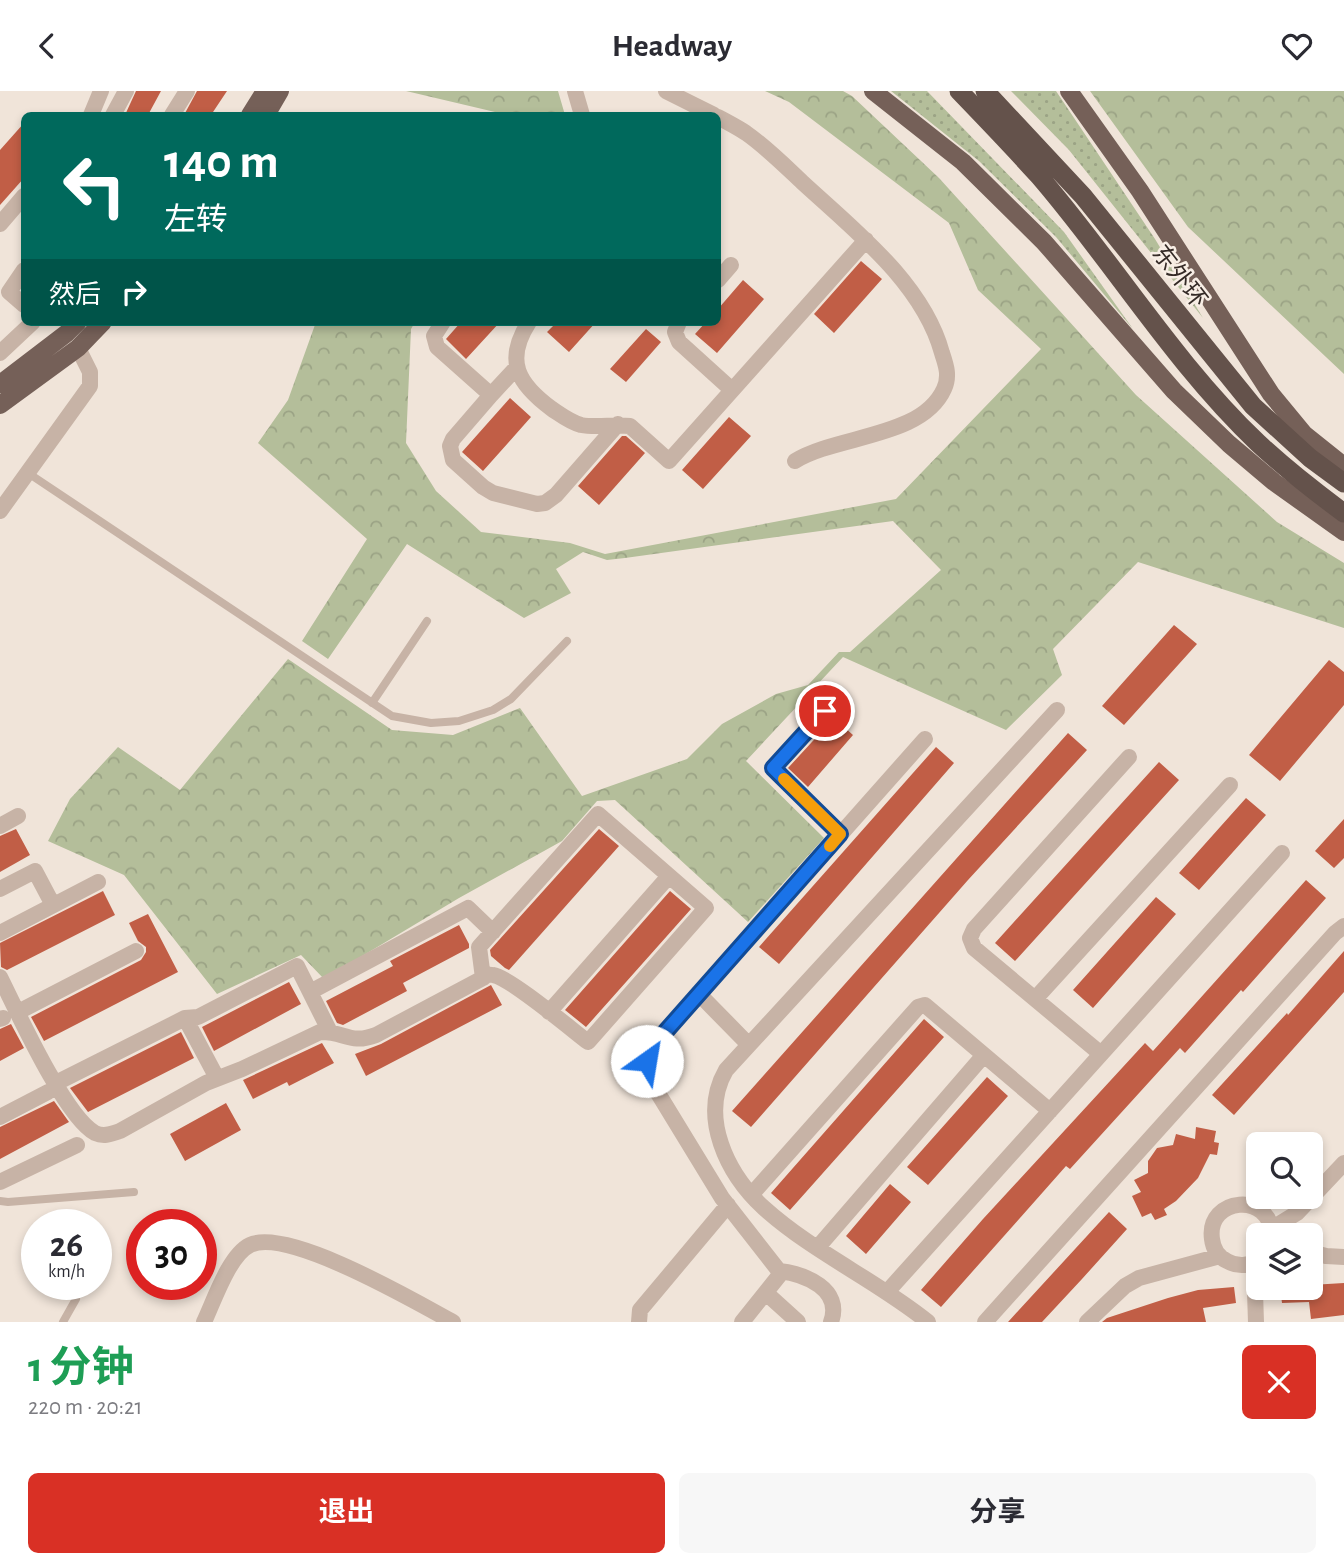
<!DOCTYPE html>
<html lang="zh">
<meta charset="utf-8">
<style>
:root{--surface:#fff;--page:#f7f7f7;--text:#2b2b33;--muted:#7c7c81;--accent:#d93025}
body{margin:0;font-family:"Alegreya Sans","Noto Sans SC",sans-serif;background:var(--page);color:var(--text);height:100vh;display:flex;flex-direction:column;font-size:26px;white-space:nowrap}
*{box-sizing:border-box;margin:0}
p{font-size:23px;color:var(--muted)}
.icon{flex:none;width:38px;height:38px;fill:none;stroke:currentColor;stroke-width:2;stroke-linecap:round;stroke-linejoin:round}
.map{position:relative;height:1231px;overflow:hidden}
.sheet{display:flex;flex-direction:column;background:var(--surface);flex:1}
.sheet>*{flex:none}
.guide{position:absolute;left:21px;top:21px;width:700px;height:214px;border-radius:10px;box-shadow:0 4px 10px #0003;background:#00695c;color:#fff;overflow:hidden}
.fabs{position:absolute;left:1246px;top:1041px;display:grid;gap:14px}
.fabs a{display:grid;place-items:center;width:77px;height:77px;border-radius:10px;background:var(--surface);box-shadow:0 4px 10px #0003;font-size:35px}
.speed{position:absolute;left:21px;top:1118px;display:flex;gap:14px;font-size:35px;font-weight:700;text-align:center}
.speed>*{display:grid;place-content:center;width:91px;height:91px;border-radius:50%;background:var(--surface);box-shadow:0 4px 10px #0003;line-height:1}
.speed small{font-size:18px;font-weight:400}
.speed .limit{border:10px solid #d22;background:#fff;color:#111}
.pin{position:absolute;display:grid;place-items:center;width:60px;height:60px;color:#fff;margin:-30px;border:4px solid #fff;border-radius:50%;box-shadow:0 2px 7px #0007}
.me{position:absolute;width:77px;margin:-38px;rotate:32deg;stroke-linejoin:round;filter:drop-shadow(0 0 5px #0008)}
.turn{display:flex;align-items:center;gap:24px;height:147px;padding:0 28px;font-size:32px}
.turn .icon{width:91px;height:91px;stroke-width:2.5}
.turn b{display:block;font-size:49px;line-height:60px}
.then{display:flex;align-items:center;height:66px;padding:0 28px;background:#0003;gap:14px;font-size:26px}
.round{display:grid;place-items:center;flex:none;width:74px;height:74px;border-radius:10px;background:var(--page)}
.overview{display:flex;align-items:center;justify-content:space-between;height:119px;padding:0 28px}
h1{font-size:42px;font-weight:700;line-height:52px;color:#1e9e55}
.button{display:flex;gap:14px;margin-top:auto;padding:14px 28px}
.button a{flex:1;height:80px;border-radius:10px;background:var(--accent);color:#fff;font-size:28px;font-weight:700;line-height:80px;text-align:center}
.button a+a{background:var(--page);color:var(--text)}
header{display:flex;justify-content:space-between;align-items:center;height:91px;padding:0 28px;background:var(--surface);font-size:32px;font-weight:700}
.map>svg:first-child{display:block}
.grass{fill:url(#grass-dots)}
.forest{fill:url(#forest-crowns)}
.building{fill:#c15e46}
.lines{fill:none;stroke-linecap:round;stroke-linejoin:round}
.service{stroke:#c7b3a6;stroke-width:8}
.minor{stroke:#c7b3a6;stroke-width:16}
.primary{stroke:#756058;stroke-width:18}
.trunk{stroke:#64524b;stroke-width:19}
.route-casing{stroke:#114b97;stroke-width:18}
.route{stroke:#1a73e8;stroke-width:12}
.slow{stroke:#f59e0b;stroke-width:12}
.labels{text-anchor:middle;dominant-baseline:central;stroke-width:5;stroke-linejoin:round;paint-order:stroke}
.street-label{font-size:24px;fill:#342a26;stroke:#f8eee5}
</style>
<header><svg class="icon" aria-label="back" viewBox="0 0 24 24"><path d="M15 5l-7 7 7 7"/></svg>Headway<svg class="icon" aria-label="heart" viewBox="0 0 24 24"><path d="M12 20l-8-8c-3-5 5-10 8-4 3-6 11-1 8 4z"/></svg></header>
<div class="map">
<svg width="1344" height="1231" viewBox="0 0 1344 1231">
<defs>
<pattern id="grass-dots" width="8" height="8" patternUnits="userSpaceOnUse" patternTransform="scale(1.75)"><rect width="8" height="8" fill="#b4be9a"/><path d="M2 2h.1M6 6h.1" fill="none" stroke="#9ba385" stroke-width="1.8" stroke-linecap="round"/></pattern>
<pattern id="forest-crowns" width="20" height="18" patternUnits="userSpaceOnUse" patternTransform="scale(1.75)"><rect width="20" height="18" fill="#b4be9a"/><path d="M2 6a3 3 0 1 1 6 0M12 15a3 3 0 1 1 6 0" fill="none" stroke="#9ba385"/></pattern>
</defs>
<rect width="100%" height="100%" fill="#f0e4d9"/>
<path class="grass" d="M891 0H927L1064 141 1133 238 1056 146 979 70Z
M1011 0H1056L1155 148 1203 227 1069 59Z"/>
<path class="forest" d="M406 0H558L565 24H495V21Z
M765 0H843L852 5 939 87 1136 304 1277 431 1344 472V537L1138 471 1053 558 1062 584 1006 639 843 566 746 670 824 747 748 831 615 709 597 710 562 750 459 807 324 888 301 864 217 903 124 784 48 750 70 708 118 656 180 699 288 568 392 639 453 644 520 617 582 705 687 668 722 633 776 603 808 594 839 561H850L941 479 893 430 625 467 607 469 583 461 556 478 571 502 524 527 407 453 328 568 302 550 367 448 258 352 288 309 316 231H415L411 238 406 352 436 400 481 441 570 452 605 463 896 408 1041 258 978 199 949 132 789 11Z
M1090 0H1344V283L1188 136Z"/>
<path class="building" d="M136 0H161L148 24H125Z
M197 0H227L211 24H184Z
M24 32V87L0 114V59Z
M861 170 882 188 834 242 814 223Z
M743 189 764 208 717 262 695 243 706 231H718V218Z
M461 231H500L466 268 446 248Z
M557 231H596L569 261 547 241Z
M646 238 661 251 626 291 610 278Z
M510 307 531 326 483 380 462 361Z
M729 326 751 345 703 398 682 379Z
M622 345H626L645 362 599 414 578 395Z
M1174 534 1197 553 1124 634 1102 615Z
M1329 569 1344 581V614L1280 690 1249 664Z
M834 627 853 644 808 696 788 677Z
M1068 642 1087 659 968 789 751 1036 732 1020Z
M936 656 954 672 779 873 759 856Z
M1159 671 1179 689 1015 870 995 852Z
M1246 707 1266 724 1199 799 1179 782Z
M1344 728V767L1334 777 1315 760Z
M16 738 30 764 0 781V745Z
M599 738 619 755 509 879 505 877 491 865 490 859Z
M1306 789 1326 807 1243 901 1241 899 1185 962 1180 957 1070 1078 1066 1075 941 1216 921 1199 983 1128 1145 952 1153 960Z
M103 800 115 824 7 879 1 876 0 852Z
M670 800 691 818 586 936 565 919Z
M1156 806 1176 823 1093 917 1073 899Z
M148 823 178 881 44 950 31 926 141 869 146 861V856L138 850 129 832Z
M459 834 469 853V857L403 892 407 900 343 934 337 932 326 910 393 875 390 870Z
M1344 860V901L1234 1024 1212 1004 1287 922 1288 924Z
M289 891 301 913 214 960 202 936Z
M491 894 502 914 366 985 355 963 381 953Z
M924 928 944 946 790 1119 771 1102Z
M11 933 24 957 0 970V938Z
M181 941 194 967 88 1021 70 997Z
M322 952 334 972 289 995 287 991 253 1008 243 989Z
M987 986 1008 1005 928 1094 907 1076Z
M54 1010 69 1031 0 1068V1036Z
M226 1012 241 1039 185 1070 170 1043Z
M1196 1036 1216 1040 1214 1051 1219 1052 1217 1064 1210 1063 1198 1087 1176 1110 1164 1118 1167 1124 1155 1129 1151 1122 1142 1126 1132 1105 1141 1101 1134 1089 1148 1082V1070L1157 1057 1173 1054 1176 1043 1195 1048Z
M890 1093 911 1111 866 1163 846 1145Z
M1109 1121 1127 1138 1082 1188 1042 1231H1008Z
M1344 1192V1224L1311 1228 1309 1211 1282 1212 1280 1197H1311V1194Z
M1234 1196 1236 1212 1203 1217 1206 1231H1102L1107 1227 1168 1207 1198 1199Z"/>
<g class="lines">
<path class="service" d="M28 382 392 625 431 632 459 630 493 619 511 608 567 550
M372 612 427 530
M0 1110 8 1111 134 1101
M63 1231 76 1208"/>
<path class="minor" d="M575 0 582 24
M666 0 714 24
M91 24 101 0
M114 24H113L126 0
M172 24 187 0
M718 26C727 31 737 36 746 42 766 56 784 74 802 91 853 138 923 192 942 262 946 274 950 285 944 298 922 347 837 344 795 370
M0 133 24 105
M24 179 9 201 24 214
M718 189 731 174
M443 231 434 245 437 256 491 304 516 277
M529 231C504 270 518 293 552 318 561 324 570 331 581 334 597 337 614 333 630 335L669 370 866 149
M679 231 675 241 679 251 732 299
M0 262 33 231
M491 304 453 348 450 355 453 369 483 396 493 402 537 413 545 412 556 404 618 333
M0 420 90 295V281L78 257
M826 620 773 677 840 743
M0 735 18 725
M0 798 35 780 53 814
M0 842 98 791
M0 886C17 920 65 1026 95 1042 104 1046 111 1043 120 1040L206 992 242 978 320 941C344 940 350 954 376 944L483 887C487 884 488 883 493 884 509 886 571 938 588 951L706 817 598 723 479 856 483 887
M310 901 468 817 493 841
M699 903 749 954
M1035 908 1230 694
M18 921 136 860
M549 921 669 785
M185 927 217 987
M0 928 3 927
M1101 963 974 857 970 847 974 838 1129 666
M56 992 185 927 198 926 297 875 330 941
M0 1026 48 1001
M0 1091 77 1054
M752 1103 918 916 925 914 1050 1020
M1271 1138 1297 1122 1344 1072
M818 1156 984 964
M1311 1161 1326 1165 1344 1166
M1258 1169C1249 1175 1237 1176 1227 1170 1218 1166 1213 1157 1212 1148 1206 1106 1271 1100 1272 1144
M1254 1171 1256 1231
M887 1201 1282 762
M766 1202 798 1231
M204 1231C214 1210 229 1164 250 1154 288 1136 416 1211 453 1231
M639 1231 640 1219 728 1114
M742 1231 782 1181
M831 1231C843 1198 805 1183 779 1180L722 1107 653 994C647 981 647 971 651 957L925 648
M928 1231C876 1189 814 1162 764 1117 727 1083 699 1026 726 979L1057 619
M985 1231 1335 842 1344 835
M1087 1231 1125 1195 1139 1187 1220 1165"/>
<path class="primary" d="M873 0 963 71 1044 151 1174 300 1229 353 1274 391 1344 441
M1069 0 1140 100 1271 303 1304 343 1344 375
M250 24 265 0
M266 24 280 0
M0 293 67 242 78 231
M0 314 78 257 103 231"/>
<path class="trunk" d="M959 0C986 28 1013 56 1039 85 1114 172 1174 272 1258 352 1285 377 1314 400 1344 422
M985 0 1083 105 1253 315 1310 367 1344 392"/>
</g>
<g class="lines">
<g class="route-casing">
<path id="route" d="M647 970 651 957 840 743 773 677 825 620"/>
</g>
<use href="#route" class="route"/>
<path class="slow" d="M784 688 840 743 830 755"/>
</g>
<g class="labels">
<g class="street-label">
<text transform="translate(1179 186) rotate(52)">东外环</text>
</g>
</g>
</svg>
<div class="fabs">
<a><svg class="icon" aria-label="search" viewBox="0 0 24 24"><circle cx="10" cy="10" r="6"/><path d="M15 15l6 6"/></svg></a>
<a><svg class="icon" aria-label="layers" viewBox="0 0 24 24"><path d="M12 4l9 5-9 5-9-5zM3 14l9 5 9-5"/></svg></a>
</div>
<div class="speed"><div>26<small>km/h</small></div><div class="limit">30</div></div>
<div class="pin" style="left:825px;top:620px;background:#d93025"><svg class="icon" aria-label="arrive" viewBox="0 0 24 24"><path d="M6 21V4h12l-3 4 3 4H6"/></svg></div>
<svg class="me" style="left:647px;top:970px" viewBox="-20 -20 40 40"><circle r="19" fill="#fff"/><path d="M0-13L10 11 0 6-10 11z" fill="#1a73e8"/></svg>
<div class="guide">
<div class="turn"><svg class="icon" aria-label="left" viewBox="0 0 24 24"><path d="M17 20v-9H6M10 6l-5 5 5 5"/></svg><div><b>140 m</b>左转</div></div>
<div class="then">然后<svg class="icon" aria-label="right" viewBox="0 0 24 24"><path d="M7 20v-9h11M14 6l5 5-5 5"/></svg></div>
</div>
</div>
<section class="sheet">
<div class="overview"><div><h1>1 分钟</h1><p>220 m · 20:21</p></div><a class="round" style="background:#d93025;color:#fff"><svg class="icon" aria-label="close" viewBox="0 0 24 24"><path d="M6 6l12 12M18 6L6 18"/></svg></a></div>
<div class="button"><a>退出</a><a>分享</a></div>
</section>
